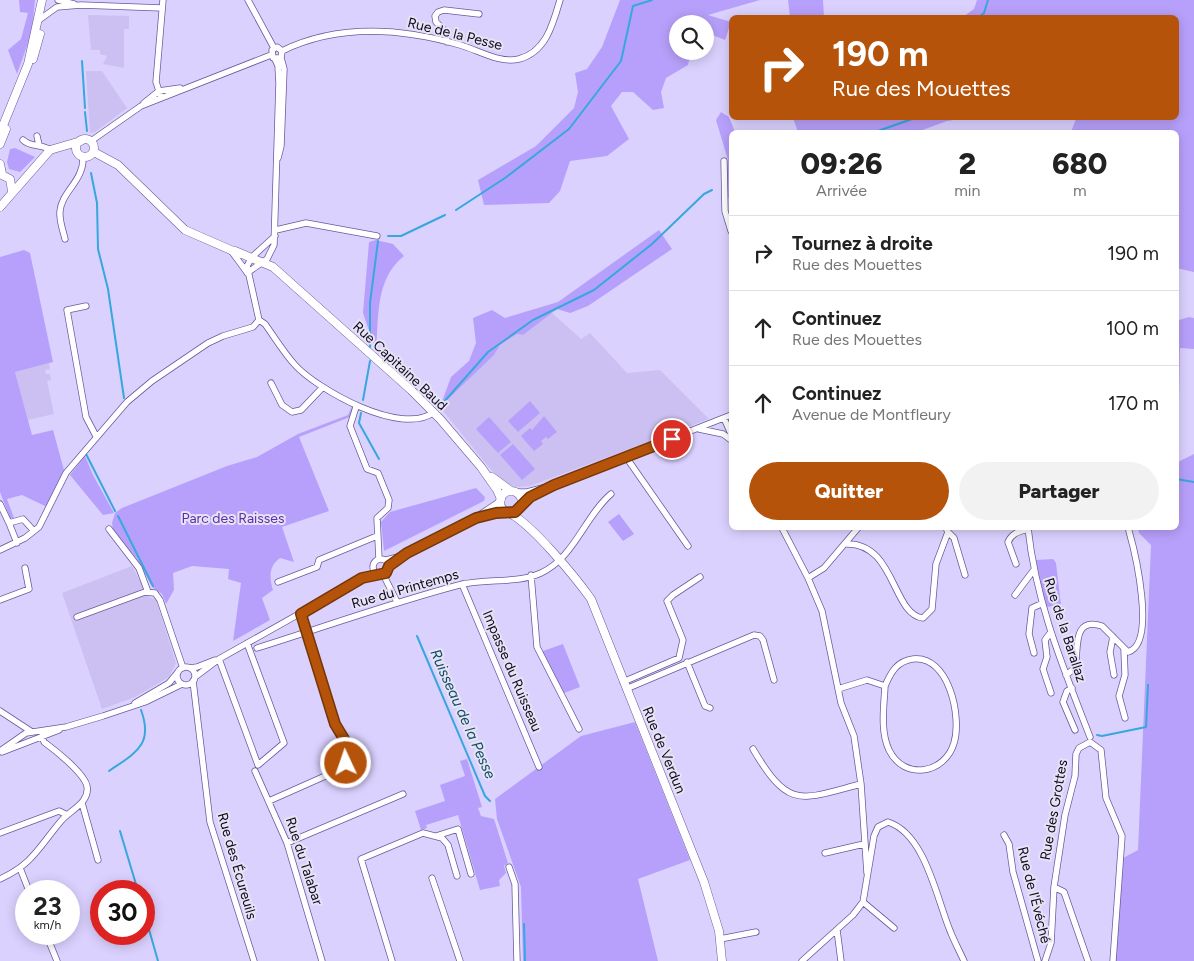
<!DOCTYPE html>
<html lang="fr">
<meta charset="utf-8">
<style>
:root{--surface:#fff;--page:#f2f2f2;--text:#222;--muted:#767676;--line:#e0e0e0;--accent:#b45309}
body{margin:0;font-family:Figtree,sans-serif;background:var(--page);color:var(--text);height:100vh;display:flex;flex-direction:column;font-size:19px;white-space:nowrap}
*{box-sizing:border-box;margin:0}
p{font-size:16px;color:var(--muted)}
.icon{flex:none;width:28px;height:28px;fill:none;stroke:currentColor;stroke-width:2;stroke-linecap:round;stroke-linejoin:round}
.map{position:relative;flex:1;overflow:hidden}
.drawer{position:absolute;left:729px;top:130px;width:450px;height:400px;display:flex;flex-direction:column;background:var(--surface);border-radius:8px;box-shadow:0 2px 12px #0003}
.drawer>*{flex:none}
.banner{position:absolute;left:729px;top:15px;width:450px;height:105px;border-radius:8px;box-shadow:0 2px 12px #0003;background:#b45309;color:#fff;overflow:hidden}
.fabs{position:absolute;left:669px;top:15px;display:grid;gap:10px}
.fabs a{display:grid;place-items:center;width:45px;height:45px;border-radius:50%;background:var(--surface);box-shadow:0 2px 12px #0003;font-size:25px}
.speed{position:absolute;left:15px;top:880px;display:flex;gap:10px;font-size:25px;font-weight:700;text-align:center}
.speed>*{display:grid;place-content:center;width:65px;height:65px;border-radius:50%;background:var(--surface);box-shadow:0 2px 12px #0003;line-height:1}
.speed small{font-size:12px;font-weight:400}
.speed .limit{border:8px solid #d22;background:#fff;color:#111}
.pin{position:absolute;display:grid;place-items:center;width:42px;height:42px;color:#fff;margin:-21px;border:2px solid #fff;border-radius:50%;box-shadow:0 1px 5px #0007}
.me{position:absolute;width:55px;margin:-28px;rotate:357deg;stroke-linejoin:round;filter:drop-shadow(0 0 4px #0008)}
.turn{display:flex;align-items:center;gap:18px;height:105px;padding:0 20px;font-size:22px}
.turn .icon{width:65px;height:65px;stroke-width:2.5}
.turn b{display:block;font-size:35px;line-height:42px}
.eta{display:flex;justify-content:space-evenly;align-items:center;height:85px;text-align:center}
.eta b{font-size:30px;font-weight:800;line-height:35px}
.cta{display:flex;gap:10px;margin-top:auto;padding:10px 20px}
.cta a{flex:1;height:58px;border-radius:30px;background:var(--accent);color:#fff;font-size:20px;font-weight:800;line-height:58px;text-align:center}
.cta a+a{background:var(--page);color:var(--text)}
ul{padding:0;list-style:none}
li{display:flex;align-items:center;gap:15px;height:75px;padding:0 20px;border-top:1px solid var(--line)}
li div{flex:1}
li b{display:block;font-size:19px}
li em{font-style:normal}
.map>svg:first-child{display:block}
.built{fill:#cbc0f1}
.green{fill:#b7a0fb}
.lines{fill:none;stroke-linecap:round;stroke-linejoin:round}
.stream{stroke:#37a7de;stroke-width:2}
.street-casing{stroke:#6b599c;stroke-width:7}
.secondary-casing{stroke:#6b599c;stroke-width:9}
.street{stroke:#fff;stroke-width:5.5}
.secondary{stroke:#fff;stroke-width:8}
.route-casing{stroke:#753606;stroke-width:12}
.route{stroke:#b45309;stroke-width:9}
.labels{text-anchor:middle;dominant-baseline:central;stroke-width:4;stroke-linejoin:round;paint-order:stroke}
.street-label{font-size:14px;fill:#100721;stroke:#e6e3f3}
.park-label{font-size:14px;fill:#5e2dad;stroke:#e6e3f3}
.water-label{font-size:15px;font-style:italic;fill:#114c69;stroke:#e6e3f3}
</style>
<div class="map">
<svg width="1194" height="961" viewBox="0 0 1194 961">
<rect width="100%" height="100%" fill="#dbd1ff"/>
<path class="built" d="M88 15 129 16V29H124V68L103 64 107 56 100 54V50H91Z
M86 71H102L127 108 95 132 90 133Z
M551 312 581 339 590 333 627 373 660 370 709 419 530 486 516 487 504 482 492 471 440 407 494 355 500 345 517 334 523 335Z
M49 363 50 369 45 370 46 374H50L51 380 47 381 54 414 28 420 15 372Z
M132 566 142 584 145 595 156 600 176 663 169 677 135 697 102 709 62 593Z"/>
<path class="green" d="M19 0H35L32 32 17 74 8 50 21 39 28 13 20 12Z
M620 0H760L708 15 731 22 725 40 705 32V24H678V51H691L688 65 666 78 661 92 664 108 653 110 633 92H622L611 106 629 139 607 156 570 161 560 191 549 203 484 205 478 180 536 146 574 108 578 92 575 73 587 69 602 47Z
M788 0H823L824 17H790Z
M977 0H1194V272L1176 268V132H1071L1076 119 1073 118H1176V18L963 17 974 9Z
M721 112 729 117 735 132H731V199L725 197 728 160 716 120Z
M793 118H967L947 121 917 132H798Z
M15 148 35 157 20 172 9 169 7 162 10 149Z
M659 230 672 249 588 306 570 313 557 309 523 335 517 334 500 345 494 355 440 407 451 377 469 361 476 343 473 318 492 310 505 318 558 302Z
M376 240 393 244 404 256C375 279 379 316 376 351L363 313 369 242Z
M24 250 30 253 53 362 15 372 32 435 53 430 64 470 47 507 22 495 7 499 14 518H10L0 492V257Z
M1189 317 1194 318V349L1180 348 1178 462 1194 454V961H1115L1123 858 1138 850 1151 545 1139 533 1138 528H1176V321Z
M530 401 540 413 518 432 508 421Z
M352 406 354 407 350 417 299 437 329 511 282 527 294 562 280 558C269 566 269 577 273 590L262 598 270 620 233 641 241 583 228 579 229 569 192 566 173 573 174 590 166 604 162 594 152 587 137 559 113 530 112 523 115 513 122 508 227 466 257 457 298 434 348 415Z
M544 416 557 432 548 439 546 437 541 441 543 444 534 451 521 436 530 428 532 430Z
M489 417 511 442 498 453 476 429Z
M513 444 535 469 522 480 500 455Z
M85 456 93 475 114 513 103 515 70 475Z
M476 488 485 497 484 501 384 551 381 522 390 512Z
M619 514 634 534 623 541 608 522Z
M1053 559 1056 563 1061 605 1046 607 1036 560Z
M563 644 580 687 564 693 540 652Z
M635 722 690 860 638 879 658 961H523L521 887 497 819 495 799 581 736Z
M467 759 482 807 478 808 481 816 494 819 508 863 504 866 506 873 499 880 500 886 480 890 458 815 426 825 427 828 421 830 415 811 445 801 440 785 465 776 460 761Z"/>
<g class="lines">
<path class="stream" d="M978 18 984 13 988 0
M82 61 85 108
M85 112 87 131
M875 132 915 118
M91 173 97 203 98 249 108 289 124 398
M456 210 505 178 569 129 621 61 633 6 652 0
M388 236H401L445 215
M370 347V303L378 241
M363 400 370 361
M443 403 488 352 533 320 594 290 652 244 704 194 712 190
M361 413 359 423 379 459
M86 454 115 511
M1176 479 1194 482
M118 516 153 586
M417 636 485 796 490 801
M1097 735 1102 736 1146 727 1148 685
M109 771C135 753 154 745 141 710
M120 831 138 891
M144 912 158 961
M524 924 525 961"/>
<g class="street-casing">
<path id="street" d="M58 0 74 4
M248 0 274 48
M39 20 57 7 81 5 162 8
M447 42 446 32 436 22 435 16 438 12 444 10 479 14
M282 51C339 23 401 28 460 45 478 50 500 64 519 59 546 52 553 24 560 0
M161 97 156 82 163 0
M144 103 159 91 180 88
M37 136 39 145
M23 140C31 148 41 143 50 150
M91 141 141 106 271 55
M278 158 281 146 284 69 281 58 282 51 277 47 272 50 273 58H281
M724 161 725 211 731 231
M276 230 306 223 377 236
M65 239C63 230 59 221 60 211 62 191 84 181 83 157
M232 252 246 271
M247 273 267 259 274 245 279 83 278 66 275 59
M86 306 67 310 86 417 96 436
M259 320 265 324C275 338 284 353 295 365 318 390 402 437 434 412
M259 320 247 266 252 257 275 236
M271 383 282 405 292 412 301 410 322 388
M356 407 350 426 367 469 378 473 389 500 388 508 377 518 379 559
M724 418 731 434
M699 429 723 434 731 440
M626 457 688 546
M514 492H527L554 485 731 415
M0 504 9 523
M522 505 530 497 552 487
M483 516 506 512
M782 528 808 578 822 611 841 703 854 736 861 784 867 873
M1028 528C1036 603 1063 667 1090 737
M109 529 139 568 148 592
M948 532 954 538 965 575
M17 543 9 523 23 519 34 531
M845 544C895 541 892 615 923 618L932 609 936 564 948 532 946 528
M0 550 25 538 39 527 66 473 127 402 152 381 208 343 223 336 253 327 259 320
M373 567a8 8 0 1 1 16 0a8 8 0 1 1-16 0Z
M386 560C422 552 470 522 500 501
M1016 564 1008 542C1012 533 1018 532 1028 529
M383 574 397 602
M531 575 537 647 579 729
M808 578 824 568 858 528
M278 582 317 567 319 560 377 536
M462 584 539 767
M1015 595 1033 571
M0 600 29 589 25 568
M77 617 145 592 155 593 160 600 183 668
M1113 637 1110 652 1114 675
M257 648C324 627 391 603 459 585 486 578 517 584 541 573 574 558 585 516 611 494
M1124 650 1125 675 1119 696 1125 718
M1034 653 1029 634 1032 608 1041 604
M219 659 258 765 284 743 247 643
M687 662 705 706 710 708
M177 676a9 9 0 1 1 18 0a9 9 0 1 1-18 0Z
M190 668 197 667 215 660
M1066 675 1075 668C1079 651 1071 616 1102 626L1128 652C1157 644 1135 552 1129 531
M195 677 219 659 363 578 377 573
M193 681 210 822 254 961
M623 682 679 658 683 640 667 601 673 595 700 577
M1072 688 1067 691 1063 702 1075 730
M626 689 754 635 760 636 763 640 774 680
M838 689 867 680 885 686C884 706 880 731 889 750 904 781 945 774 954 743 962 717 949 655 913 659 897 661 891 672 885 686
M1051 693 1043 669 1047 657 1045 640 1051 632
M135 703 169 683 178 672
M0 711 32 732
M753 749C789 810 800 800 861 784
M0 751 26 733 66 727 103 716 145 702 182 684
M2 752 59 730
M255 771 287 843 322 961
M269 801 341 769 348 755 347 744 335 724 301 614
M82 803 98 860
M0 833 59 811 67 815
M1004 835 1009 844 1013 872 1038 961
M436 836 458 829 471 874
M287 843 403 794
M825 853 864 844
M509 867 515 884 517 961
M20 868 29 891
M432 878 460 961
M0 879C33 864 39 847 61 821 70 810 90 803 87 786 84 773 55 750 44 742L42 736 45 731
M1054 887 1064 892 1088 961
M863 902 894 928
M837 930 841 961
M46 934 57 961
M720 939 756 932
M392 961 361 859 423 833 442 838 448 845 457 876
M802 961 853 915 863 902 874 836 878 827 888 822C926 834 937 901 951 933 955 943 960 952 964 961
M1045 961 1051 943 1054 887 1065 815 1075 776 1076 754 1079 748 1090 742 1101 750 1106 798 1122 836 1113 961"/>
</g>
<g class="secondary-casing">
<path id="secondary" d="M33 59 40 34
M0 133 28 64 42 0
M76 148a9 9 0 1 1 18 0a9 9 0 1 1-18 0Z
M0 144 6 129
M94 152 118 165 185 230 240 254
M0 164 2 174
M0 174 10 179 12 191
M0 207 50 150 81 141
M235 251 273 267 411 390 440 419 481 467 497 490 501 499
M492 477 511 491
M500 502a11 11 0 1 1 22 0a11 11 0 1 1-22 0Z
M509 513C531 523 576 578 591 599L704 882 719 931 722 961"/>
</g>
<use href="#street" class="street"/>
<use href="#secondary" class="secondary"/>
</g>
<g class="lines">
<g class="route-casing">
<path id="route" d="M346 763 348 755 347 744 335 724 301 614 362 578 386 573 389 566 407 553 476 518 496 513 515 512 530 497 554 485 672 439"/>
</g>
<use href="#route" class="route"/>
</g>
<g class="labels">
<g class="street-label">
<text transform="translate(455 34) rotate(14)">Rue de la Pesse</text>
<text transform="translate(400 366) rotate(43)">Rue Capitaine Baud</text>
<text transform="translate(405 589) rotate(-16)">Rue du Printemps</text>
<text transform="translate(1065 630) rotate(72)">Rue de la Barallaz</text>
<text transform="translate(512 671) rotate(67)">Impasse du Ruisseau</text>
<text transform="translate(664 750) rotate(68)">Rue de Verdun</text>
<text transform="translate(1054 810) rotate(-80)">Rue des Grottes</text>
<text transform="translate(304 861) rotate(72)">Rue du Talabar</text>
<text transform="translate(237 866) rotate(74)">Rue des Écureuils</text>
<text transform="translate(1034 895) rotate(76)">Rue de l'Évéché</text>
</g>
<g class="park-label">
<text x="233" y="518">Parc des Raisses</text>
</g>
<g class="water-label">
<text transform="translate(463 714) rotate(66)">Ruisseau de la Pesse</text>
</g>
</g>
</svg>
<div class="fabs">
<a><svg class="icon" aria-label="search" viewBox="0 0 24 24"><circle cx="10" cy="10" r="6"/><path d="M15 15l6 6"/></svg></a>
</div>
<div class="speed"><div>23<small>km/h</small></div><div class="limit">30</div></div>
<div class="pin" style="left:672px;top:439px;background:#d93025"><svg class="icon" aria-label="arrive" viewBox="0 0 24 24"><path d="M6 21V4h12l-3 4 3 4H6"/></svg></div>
<svg class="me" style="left:346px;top:763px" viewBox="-20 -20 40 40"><circle r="17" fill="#b45309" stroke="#fff" stroke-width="3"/><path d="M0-11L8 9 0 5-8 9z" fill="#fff"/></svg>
<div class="banner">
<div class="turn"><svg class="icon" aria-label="right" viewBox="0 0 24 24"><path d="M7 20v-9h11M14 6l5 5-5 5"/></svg><div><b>190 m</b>Rue des Mouettes</div></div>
</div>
<section class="drawer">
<div class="eta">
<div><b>09:26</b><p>Arrivée</p></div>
<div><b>2</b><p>min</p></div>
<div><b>680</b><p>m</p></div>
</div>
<ul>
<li><svg class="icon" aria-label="right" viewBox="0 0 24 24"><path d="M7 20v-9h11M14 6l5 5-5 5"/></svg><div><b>Tournez à droite</b><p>Rue des Mouettes</p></div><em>190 m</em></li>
<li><svg class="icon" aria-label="ahead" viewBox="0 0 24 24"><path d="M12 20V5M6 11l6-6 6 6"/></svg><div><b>Continuez</b><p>Rue des Mouettes</p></div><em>100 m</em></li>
<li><svg class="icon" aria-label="ahead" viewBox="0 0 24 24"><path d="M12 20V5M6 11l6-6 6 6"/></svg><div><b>Continuez</b><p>Avenue de Montfleury</p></div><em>170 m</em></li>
</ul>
<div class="cta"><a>Quitter</a><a>Partager</a></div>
</section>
</div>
